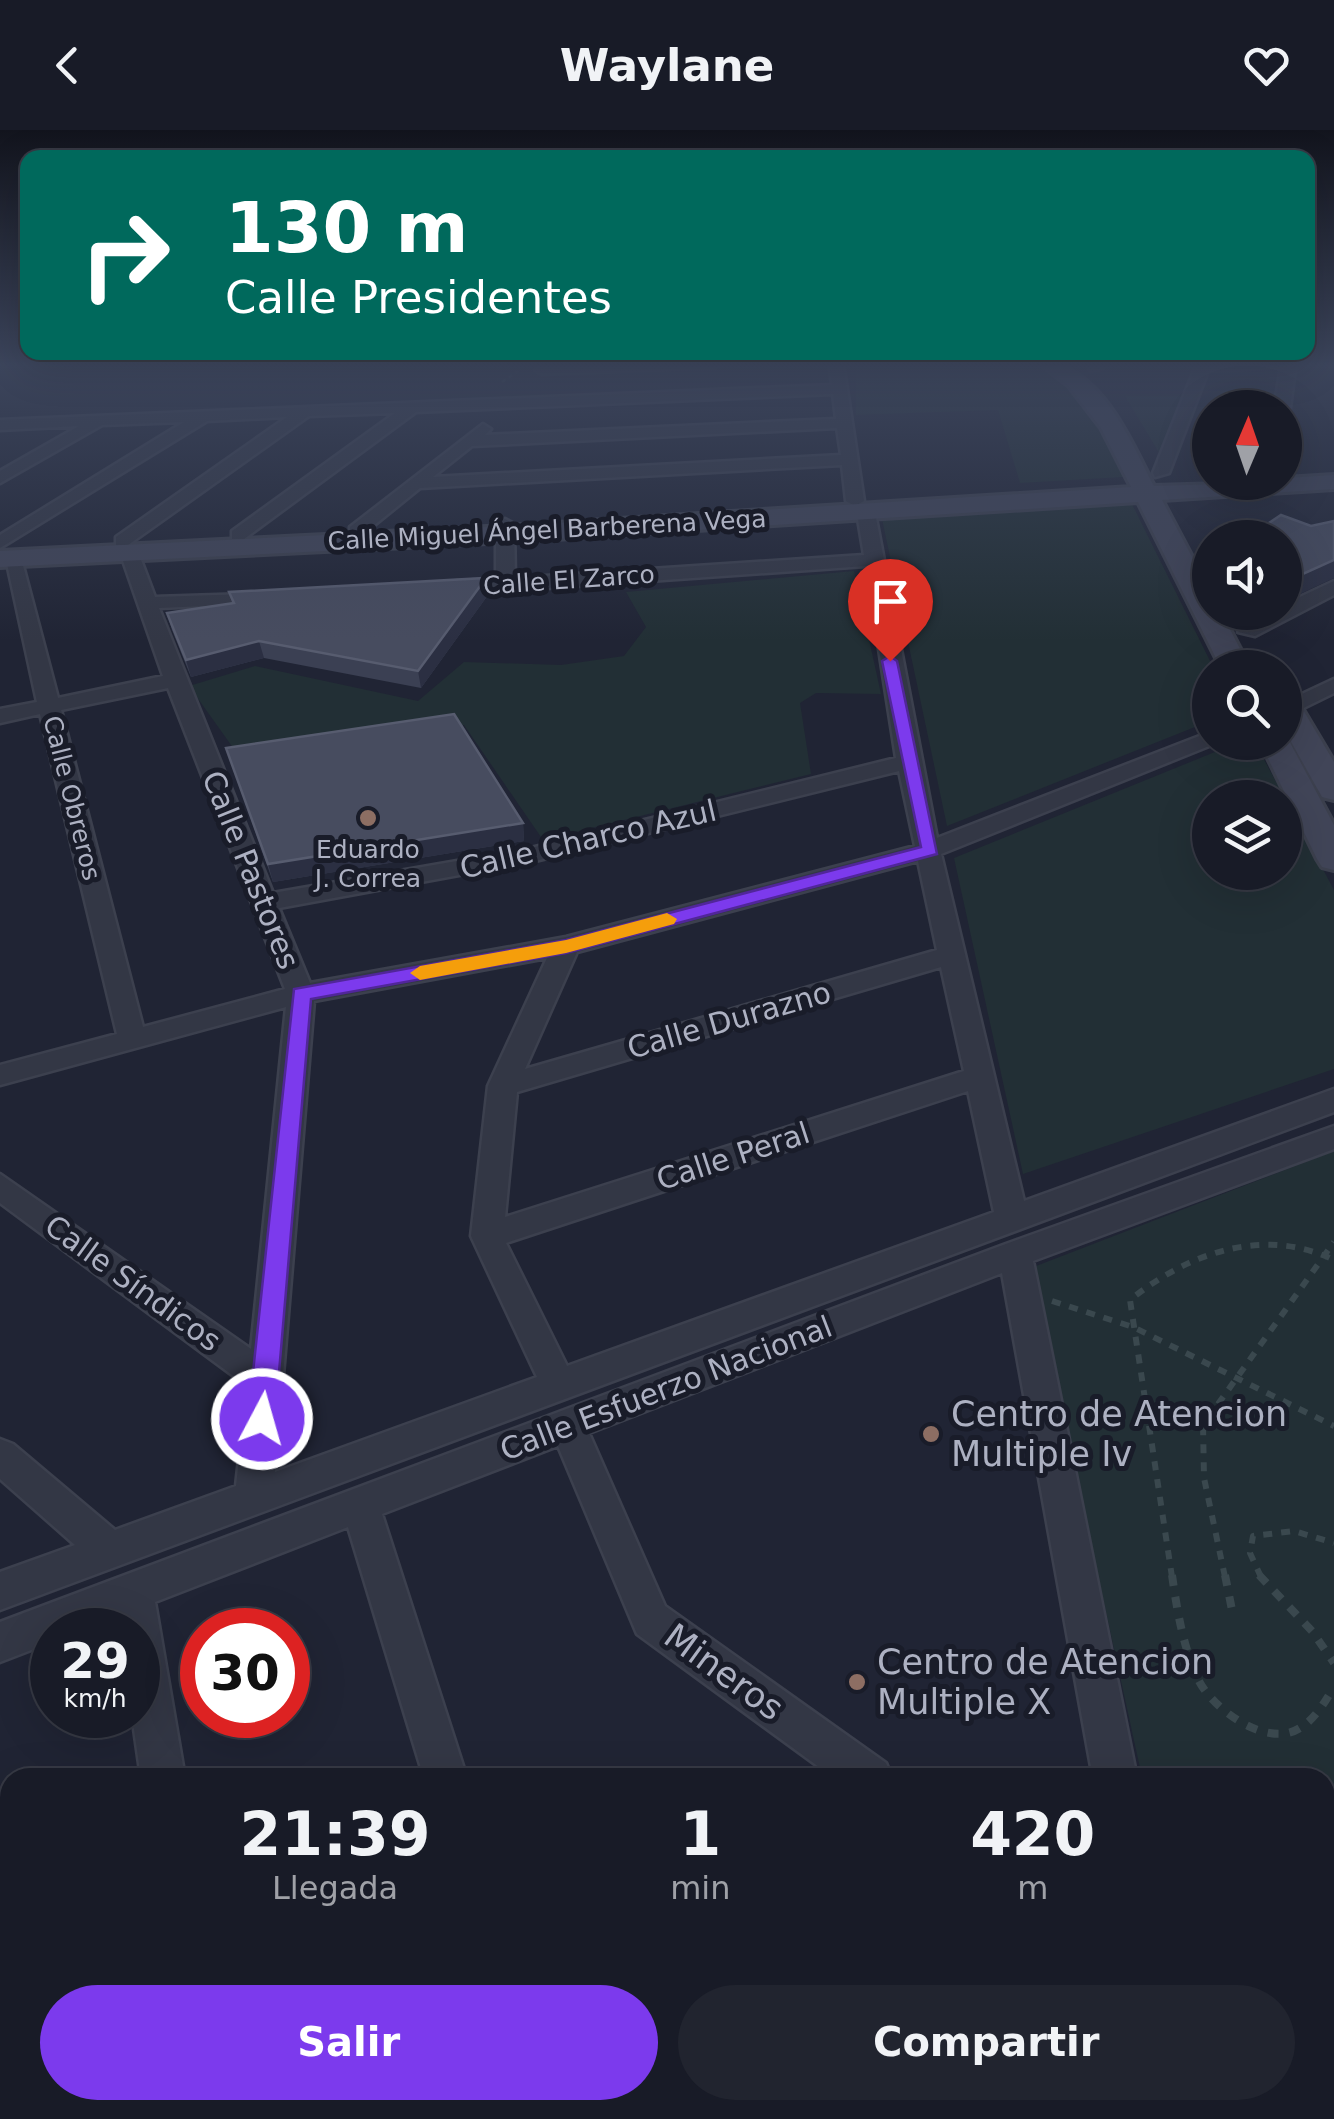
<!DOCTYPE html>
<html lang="es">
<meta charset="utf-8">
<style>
:root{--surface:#181b27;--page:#21242f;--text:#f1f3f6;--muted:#9fa1a7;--line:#363944;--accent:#7c3aed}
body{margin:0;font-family:"DejaVu Sans",sans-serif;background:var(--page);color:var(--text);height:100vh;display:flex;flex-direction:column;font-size:38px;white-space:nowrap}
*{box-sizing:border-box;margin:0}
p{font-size:32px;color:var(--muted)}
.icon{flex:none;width:55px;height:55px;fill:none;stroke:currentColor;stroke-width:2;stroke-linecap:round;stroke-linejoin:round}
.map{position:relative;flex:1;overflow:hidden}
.drawer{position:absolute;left:0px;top:1638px;width:1335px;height:352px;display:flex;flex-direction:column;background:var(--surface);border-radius:30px 30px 0 0;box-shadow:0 10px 40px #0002,0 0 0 2px var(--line)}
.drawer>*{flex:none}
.hud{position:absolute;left:20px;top:20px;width:1295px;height:210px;border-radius:20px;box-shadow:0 10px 40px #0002,0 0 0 2px var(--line);background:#00695c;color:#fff;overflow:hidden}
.needle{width:65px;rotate:2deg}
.fabs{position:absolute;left:1192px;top:260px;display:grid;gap:20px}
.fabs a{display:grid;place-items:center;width:110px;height:110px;border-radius:50%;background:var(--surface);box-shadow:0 10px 40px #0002,0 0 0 2px var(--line);font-size:50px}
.speed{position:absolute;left:30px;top:1478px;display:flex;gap:20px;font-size:50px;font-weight:700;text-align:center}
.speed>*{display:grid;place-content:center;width:130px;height:130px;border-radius:50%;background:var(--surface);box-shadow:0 10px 40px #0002,0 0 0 2px var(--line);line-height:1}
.speed small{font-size:25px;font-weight:400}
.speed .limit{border:15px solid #d22;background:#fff;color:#111}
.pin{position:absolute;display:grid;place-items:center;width:85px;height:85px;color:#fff;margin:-102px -42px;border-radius:50% 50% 50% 0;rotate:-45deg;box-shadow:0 0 10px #0007}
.pin .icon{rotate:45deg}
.me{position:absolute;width:110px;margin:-55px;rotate:6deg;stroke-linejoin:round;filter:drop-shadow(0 0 8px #0008)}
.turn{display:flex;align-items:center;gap:35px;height:210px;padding:0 40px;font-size:45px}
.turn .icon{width:130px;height:130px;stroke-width:2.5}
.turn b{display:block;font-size:70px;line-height:85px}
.eta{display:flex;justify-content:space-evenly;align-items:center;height:170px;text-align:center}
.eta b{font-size:60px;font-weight:700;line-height:70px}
.button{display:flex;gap:20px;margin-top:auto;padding:20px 40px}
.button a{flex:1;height:115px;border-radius:60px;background:var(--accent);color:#fff;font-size:40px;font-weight:700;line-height:115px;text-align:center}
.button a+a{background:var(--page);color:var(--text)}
header{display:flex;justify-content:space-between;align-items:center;height:130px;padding:0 40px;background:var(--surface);font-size:45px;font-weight:700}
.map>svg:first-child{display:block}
.green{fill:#222f35}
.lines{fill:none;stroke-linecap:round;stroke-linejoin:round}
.street-casing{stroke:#3c404e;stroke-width:5}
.secondary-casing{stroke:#3c404e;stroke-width:6}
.path-far2{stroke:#3a484e;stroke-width:2.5;stroke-dasharray:4 4;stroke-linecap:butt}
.path-far1{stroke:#3a484e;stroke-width:6;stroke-dasharray:9 9;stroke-linecap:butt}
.path{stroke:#3a484e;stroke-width:8;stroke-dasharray:11 11;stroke-linecap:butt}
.street{fill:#333745;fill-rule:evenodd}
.secondary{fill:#414558;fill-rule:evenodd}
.wall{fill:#3b4053}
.shaded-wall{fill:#2b2f42}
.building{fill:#474c5f;stroke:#575c6f;stroke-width:2.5}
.route{fill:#7c3aed;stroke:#51269a;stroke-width:2.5}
.slow{fill:#f59e0b}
.education-dot{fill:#8d6e63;stroke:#191c29;stroke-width:4}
.labels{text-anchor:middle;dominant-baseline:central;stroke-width:10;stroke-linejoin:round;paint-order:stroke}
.far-street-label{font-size:25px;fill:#adb1c2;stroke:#191c29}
.far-poi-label{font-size:25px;fill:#adb1c2;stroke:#191c29}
.street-label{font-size:30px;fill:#adb1c2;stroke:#191c29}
.near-poi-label{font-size:35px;fill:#adb1c2;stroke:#191c29;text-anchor:start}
.near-street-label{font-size:35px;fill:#adb1c2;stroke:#191c29}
</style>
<header><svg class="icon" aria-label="back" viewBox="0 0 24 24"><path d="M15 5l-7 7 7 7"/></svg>Waylane<svg class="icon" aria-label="heart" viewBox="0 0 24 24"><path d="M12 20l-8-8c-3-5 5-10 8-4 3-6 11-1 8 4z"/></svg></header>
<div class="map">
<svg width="1334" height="1989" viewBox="0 0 1334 1989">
<rect width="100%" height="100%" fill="#202434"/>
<path class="green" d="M856 233H1039L1078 261 1124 347 1020 353 998 280 856 285Z
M1125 266H1182L1161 326Z
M1131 372 1213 537 1210 591 947 696 882 389Z
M854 441 881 564 816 563 800 573 811 644 543 710 464 595 236 622 189 556 255 536 418 571 464 532 561 535 624 526 646 497 626 462Z
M1237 613H1255L1285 668H1210V742H1285V668L1334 760V939L1023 1044 954 728Z
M1334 1021V1989H1231L1229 1980H1325V1648L1142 1647 1031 1138Z"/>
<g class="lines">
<g class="street-casing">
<path id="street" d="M614 233H722L715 237 542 244 535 240 542 236Z
M829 233H843L864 371 855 376 846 371 842 335 420 358 362 405H350V397L483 294 491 299 485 305 836 289 833 264 416 282 244 409H232V401L395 283 309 286 128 415H116V407L287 287 207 291 0 418V405L184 292 102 295 0 353V341L79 296 0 300V290L832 255ZM837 298 841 325 433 347 472 316Z
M1086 233H1100L1103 238 1091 241Z
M1197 233H1296L1290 278 1285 282V278H1274L1281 237 1208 241 1169 343 1155 347 1153 343Z
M866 378 875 383 937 708 1202 605 1210 603V612H1219L941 724 1024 1071 1334 959V982L0 1480V1442L75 1415 0 1349V1309L13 1314 115 1400 236 1356 247 1256 0 1073V1044L251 1219 286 877 0 955V935L117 904 40 584 0 593V579L37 572 5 424 21 428 58 568 163 546 120 422 123 418 138 422 155 467 277 463V471L270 473 159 478 273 763 531 718 896 628 866 436 506 461 445 464 435 458 445 452 496 449V394L505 389 514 394 515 448 864 425 857 383ZM168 558 285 859 143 897 61 580ZM899 641 915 716 566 807 310 853 279 778 531 732ZM918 731 937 820 525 939 577 822ZM547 828 488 956 471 1106 537 1247 275 1342 314 871ZM941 837 964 941 505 1087 517 962ZM968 961 994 1082 567 1236 506 1113Z
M1334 451V465L1255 506 1238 502 1269 482H1285V474Z
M1334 549V563L1285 587V572Z
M1334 996V1019L1033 1131 1137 1648H1093L1002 1143 589 1303 665 1476 886 1633 892 1648H834L637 1504 558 1316 382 1384 467 1648H424L348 1397 155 1472 185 1648H141L132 1585H138V1500H119L117 1487 83 1500H52V1512L0 1532V1492L1003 1115Z
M302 1980H358L362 1989H306Z
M837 1980H895L899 1989H841Z
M970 1980H1020L1016 1989H966Z"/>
</g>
<g class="secondary-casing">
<path id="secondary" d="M1039 233C1098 231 1130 310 1154 356L1285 352V348L1334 345V359L1162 370 1210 461V482H1221L1250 538H1221L1138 372 507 412 0 437V421L507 396 1131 357 1101 298 1068 255Z
M1285 565 1296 568 1334 632V670L1322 667 1285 601Z
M1286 605 1334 695V740L1322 737 1317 729 1260 612H1285Z"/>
</g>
<path class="path-far2" d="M502 252 521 239"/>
<path class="path-far1" d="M1052 1171 1133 1197 1334 1296
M1172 1447 1130 1170C1188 1123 1264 1096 1334 1130
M1225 1447 1204 1348 1203 1295 1334 1112
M1261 1447 1250 1423 1253 1406 1294 1401 1334 1413"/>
<path class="path" d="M1172 1445C1177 1480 1183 1517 1198 1549 1212 1579 1267 1619 1300 1598 1316 1588 1324 1573 1334 1557
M1225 1445 1232 1480
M1259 1445 1312 1501 1334 1533
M1325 1702 1334 1699"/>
<use href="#street" class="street"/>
<use href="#secondary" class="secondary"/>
</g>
<path class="wall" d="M229 462 488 465 421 558 264 528 191 547 172 500 167 483 232 473Z
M226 618 523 693 524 711 273 752Z"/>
<path class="shaded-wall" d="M1334 430V448L1285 471V452Z
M486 448 488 465 421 558 418 541Z
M259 511 264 528 191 547 186 530Z
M523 693 524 711 273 752 268 734Z"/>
<path class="building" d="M1281 385 1311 396 1334 391V430L1285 452V408H1246Z
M486 448 418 541 259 511 186 530 167 483 234 473 229 462Z
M454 584 523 693 268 734 226 618Z"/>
<linearGradient id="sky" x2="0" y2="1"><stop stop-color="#12141d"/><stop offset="0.46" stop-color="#3c455c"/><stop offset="1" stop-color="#3c455c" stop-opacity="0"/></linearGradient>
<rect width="1334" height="511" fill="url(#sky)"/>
<path class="route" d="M890 526 897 531 937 724 566 823 311 869 275 1289 271 1298 262 1301 252 1298 248 1289 294 859 566 810 921 717 882 531Z"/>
<path class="slow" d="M667 783 677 789 674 794 566 823 420 850 410 843 420 836 566 810Z"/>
<g class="education-dot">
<circle cx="368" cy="688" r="10"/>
<circle cx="931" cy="1304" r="10"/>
<circle cx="857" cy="1552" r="10"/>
</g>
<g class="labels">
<g class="far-street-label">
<text transform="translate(547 400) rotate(-3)">Calle Miguel Ángel Barberena Vega</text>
<text transform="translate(569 450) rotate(-4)">Calle El Zarco</text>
<text transform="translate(72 668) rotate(76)">Calle Obreros</text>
</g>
<g class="far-poi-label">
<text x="368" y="719">Eduardo<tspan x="368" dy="29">J. Correa</tspan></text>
</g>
<g class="street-label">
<text transform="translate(588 709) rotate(-13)">Calle Charco Azul</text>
<text transform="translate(251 740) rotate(68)">Calle Pastores</text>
<text transform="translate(729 890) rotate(-16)">Calle Durazno</text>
<text transform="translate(733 1026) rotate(-18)">Calle Peral</text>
<text transform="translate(133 1153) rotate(36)">Calle Síndicos</text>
<text transform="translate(666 1258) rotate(-21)">Calle Esfuerzo Nacional</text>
</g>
<g class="near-poi-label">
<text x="951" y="1284">Centro de Atencion<tspan x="951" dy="40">Multiple Iv</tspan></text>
<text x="877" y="1532">Centro de Atencion<tspan x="877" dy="40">Multiple X</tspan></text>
</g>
<g class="near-street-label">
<text transform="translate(724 1542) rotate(36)">Mineros</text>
</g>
</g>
</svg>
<div class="fabs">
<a><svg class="needle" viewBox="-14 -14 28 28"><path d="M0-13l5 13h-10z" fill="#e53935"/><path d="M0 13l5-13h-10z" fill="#9fa1a7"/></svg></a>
<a><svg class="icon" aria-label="sound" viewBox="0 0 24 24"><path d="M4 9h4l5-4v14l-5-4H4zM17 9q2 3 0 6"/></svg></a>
<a><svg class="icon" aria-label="search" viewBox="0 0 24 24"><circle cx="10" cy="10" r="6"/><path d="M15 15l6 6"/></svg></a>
<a><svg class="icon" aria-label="layers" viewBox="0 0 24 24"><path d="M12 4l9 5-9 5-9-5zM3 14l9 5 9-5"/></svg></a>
</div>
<div class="speed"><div>29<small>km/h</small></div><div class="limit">30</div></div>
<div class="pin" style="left:890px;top:531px;background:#d93025"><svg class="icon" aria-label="arrive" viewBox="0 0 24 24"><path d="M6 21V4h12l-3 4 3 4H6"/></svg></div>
<svg class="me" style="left:262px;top:1289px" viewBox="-20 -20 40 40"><circle r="17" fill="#7c3aed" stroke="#fff" stroke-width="3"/><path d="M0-11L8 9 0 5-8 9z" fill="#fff"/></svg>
<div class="hud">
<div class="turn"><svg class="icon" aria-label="right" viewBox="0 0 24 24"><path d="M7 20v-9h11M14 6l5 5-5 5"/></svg><div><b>130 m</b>Calle Presidentes</div></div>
</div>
<section class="drawer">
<div class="eta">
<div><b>21:39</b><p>Llegada</p></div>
<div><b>1</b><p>min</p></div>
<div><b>420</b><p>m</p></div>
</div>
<div class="button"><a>Salir</a><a>Compartir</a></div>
</section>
</div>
